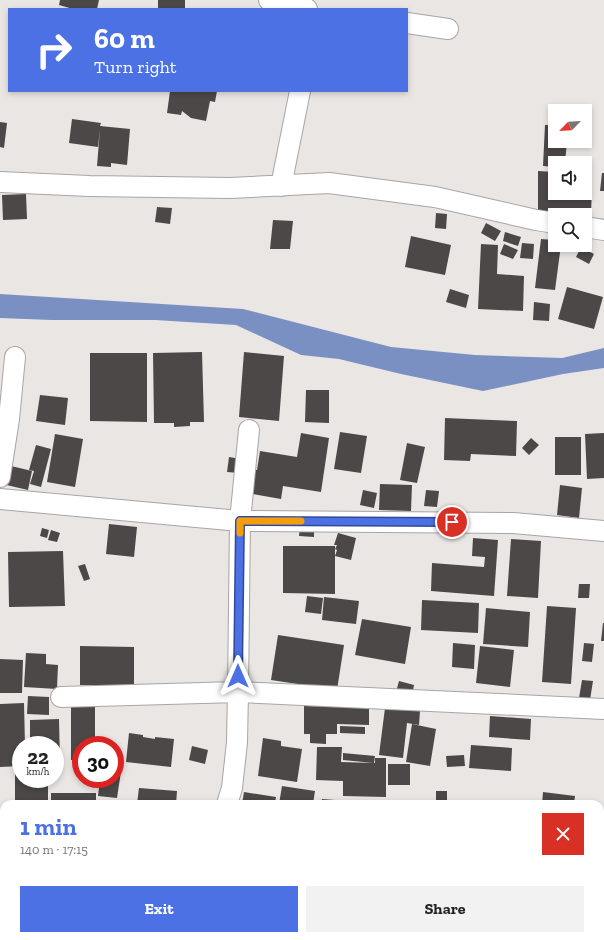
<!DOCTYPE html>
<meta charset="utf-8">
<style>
:root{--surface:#fff;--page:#f2f2f2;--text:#222;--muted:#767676;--accent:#4c71e5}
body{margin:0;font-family:"Zilla Slab",serif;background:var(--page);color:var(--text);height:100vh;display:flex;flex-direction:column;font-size:15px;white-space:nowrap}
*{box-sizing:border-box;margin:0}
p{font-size:13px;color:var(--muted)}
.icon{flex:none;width:22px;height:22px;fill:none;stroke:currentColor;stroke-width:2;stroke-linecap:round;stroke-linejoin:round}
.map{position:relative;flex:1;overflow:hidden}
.drawer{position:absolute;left:0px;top:800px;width:604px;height:140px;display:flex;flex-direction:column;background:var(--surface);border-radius:12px 12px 0 0;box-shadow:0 2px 6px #0003}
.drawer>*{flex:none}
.hud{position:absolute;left:8px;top:8px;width:400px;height:84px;border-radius:0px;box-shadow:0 2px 6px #0003;background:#4c71e5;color:#fff;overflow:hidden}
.needle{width:26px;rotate:246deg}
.controls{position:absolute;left:548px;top:104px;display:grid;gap:8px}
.controls a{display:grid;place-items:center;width:44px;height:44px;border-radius:0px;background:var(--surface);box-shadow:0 2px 6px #0003;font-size:20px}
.speed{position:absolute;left:12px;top:736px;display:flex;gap:8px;font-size:20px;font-weight:700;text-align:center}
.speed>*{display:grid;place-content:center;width:52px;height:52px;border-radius:50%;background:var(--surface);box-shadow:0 2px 6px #0003;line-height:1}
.speed small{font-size:10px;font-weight:400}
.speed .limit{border:6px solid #d22;background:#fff;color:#111}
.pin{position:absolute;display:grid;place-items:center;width:34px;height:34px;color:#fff;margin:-17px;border:2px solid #fff;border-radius:50%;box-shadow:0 1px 4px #0007}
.me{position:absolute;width:44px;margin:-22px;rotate:0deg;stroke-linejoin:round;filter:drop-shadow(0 0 3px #0008)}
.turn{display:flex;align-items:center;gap:14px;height:84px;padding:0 20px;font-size:18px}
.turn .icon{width:52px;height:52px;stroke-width:2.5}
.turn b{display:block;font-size:28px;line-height:34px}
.round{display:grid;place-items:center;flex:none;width:42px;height:42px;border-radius:0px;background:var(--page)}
.head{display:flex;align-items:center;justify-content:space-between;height:68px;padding:0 20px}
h1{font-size:24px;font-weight:800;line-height:30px;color:var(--accent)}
.cta{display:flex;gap:8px;margin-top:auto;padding:8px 20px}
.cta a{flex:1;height:46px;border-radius:0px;background:var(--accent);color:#fff;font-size:16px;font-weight:800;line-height:46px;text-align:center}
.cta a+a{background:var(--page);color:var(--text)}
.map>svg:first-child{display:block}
.water{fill:#7b90c2}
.building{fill:#4b4847}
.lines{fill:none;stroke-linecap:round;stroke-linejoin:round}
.minor-casing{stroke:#a8a5a4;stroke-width:22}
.minor{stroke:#fff;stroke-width:20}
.route-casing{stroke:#314995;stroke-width:10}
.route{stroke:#4c71e5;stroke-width:7}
.slow{stroke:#f59e0b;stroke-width:7}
</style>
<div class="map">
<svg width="604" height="940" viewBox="0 0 604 940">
<rect width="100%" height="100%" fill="#eae6e4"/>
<path class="water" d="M0 294 243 309 391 347 475 355 562 358 604 348V368L563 374 483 391 401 374 339 359 301 355 236 325 155 320H51L0 318Z"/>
<path class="building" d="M60 0H99L97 9H73L59 5Z
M158 0H185V9H158Z
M170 91H217L215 102 210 101 206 121 191 118 182 111 181 115 167 113Z
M72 119 101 123 100 126 130 129 127 165 111 163V167L97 166 100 129 98 147 69 143Z
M0 122 7 123 4 148 0 147Z
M545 125H555V141H567L565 163H555V167L543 166Z
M538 171 555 172V193H585V188L592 187 591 214 538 213Z
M602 173H604V191H600Z
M26 194 27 219 3 220 2 195Z
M157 207 172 208 170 224 155 222Z
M436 213 447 214 446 229 435 228Z
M273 220 293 221 290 249H270Z
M486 223 501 231 495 241 481 233Z
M505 232 521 237 518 246 503 241Z
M411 236 451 245 445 275 405 267Z
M541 239 555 240V245H561L555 290 535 288Z
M522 243 534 244 533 259 520 258Z
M481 244 498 245 497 274 524 276 523 311 478 309Z
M504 244 518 250 513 259 500 254Z
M581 247 594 254 589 264 576 257Z
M567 287 603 297 594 329 558 319Z
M450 289 469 295 466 308 446 302Z
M534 302 550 304 549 321 533 320Z
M202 352 204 422H190V426L174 427V423H154L153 353Z
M244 352 284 356 279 421 239 417Z
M90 353H147V422L90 421Z
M306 390H329V423L305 422Z
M40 395 68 398 65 425 36 421Z
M445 418 517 421 516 456 471 454 470 461 444 460Z
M340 432 367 436 361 473 334 469Z
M301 433 329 438 321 492 283 486 281 499 253 494 254 484 247 483 249 469 257 470 260 451 297 457Z
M604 433V478L587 479 585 434Z
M55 434 83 439 75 487 47 482Z
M555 437H581V475H555Z
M531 438 539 445 529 455 522 448Z
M407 443 425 447 417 483 400 480Z
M36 445 51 449 41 487 30 484 34 471 29 470Z
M229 457 241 459 239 473 227 472Z
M7 465 32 471 28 490 2 484Z
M380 484 412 485 411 511 379 510Z
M560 485 582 488 579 518 557 515Z
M363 490 377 493 374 508 360 505Z
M426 490 439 491 437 507 424 506Z
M109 524 137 527 134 557 106 554Z
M300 526 314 527V537L299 536Z
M42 528 49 530 47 538 40 536Z
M51 530 60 533 57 542 48 540Z
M338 533 356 538 351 560 335 556 337 550 335 549 337 545H334Z
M473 538 498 540 494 596 431 591 432 563 484 567 485 557 472 556Z
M511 539 541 541 538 598 507 596Z
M283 546H335V594L283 593Z
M63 551 65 606 9 607 8 552Z
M85 564 90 579 84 581 78 566Z
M579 584H590L589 598H578Z
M307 596 323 598 321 614 305 612Z
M324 597 359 601 356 624 322 620Z
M422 600 479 603 478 633 421 630Z
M547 606 576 608 571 684 542 682Z
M486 608 530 612 528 647 483 644Z
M362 619 411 627 405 664 355 655Z
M603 623H604V641H601Z
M278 635 344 645 337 690 271 680Z
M453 643 475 645 474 669 452 667Z
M584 643 594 644 592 662 582 661Z
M80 646 134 647V685H80Z
M480 646 514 650 510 687 476 683Z
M26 653 46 654V664L58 665 57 689 24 687Z
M0 659 23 660 22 693H0Z
M582 680 593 681 590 700 579 698Z
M399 681 414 685 412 696 396 692Z
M28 696 49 697V715L27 714Z
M71 701H95V745H81V760H71Z
M24 703 25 745H21V766L0 767V704Z
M304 706 369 707V725L337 724V734H326V744L310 743V734H304Z
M385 708 420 711 419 725 407 723 403 758 379 755Z
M490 716 531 719 530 740 489 737Z
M59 719 60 763H55V745H30V720Z
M412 724 436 729 430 766 406 762Z
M340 726 365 727V734L340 733Z
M129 733 143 735V737L155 739V737L174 739 171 767 126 762Z
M263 738 281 741V746L302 749 297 782 258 776Z
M471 745 512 748 511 771 469 768Z
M192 746 208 750 205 764 189 760Z
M317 747H342L341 762 375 763V758H386V797L343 796V781L316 780Z
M343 753 375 756 374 763 343 760Z
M464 755 465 766 447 767 446 756Z
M115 764 122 765 117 798 98 796 100 779H115Z
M388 764H410V785H388Z
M15 768H21V779H48V804H15Z
M282 786 315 791 313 804H279Z
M139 788 177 791 176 804H137Z
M436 791H447V804H436Z
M244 792 276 797 275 804H242Z
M543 792 575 796 574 804H542Z
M51 793H96V800H112L111 804H51Z
M322 799 376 803V804H321Z
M63 936H142L141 940H62Z
M273 936H292L291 940Z
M298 936H344L343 940H297Z"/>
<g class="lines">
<g class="minor-casing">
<path id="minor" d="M269 0 307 9
M407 23 448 29
M0 182 89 186 230 188 329 183 435 197 536 220 555 223
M281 186 300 91
M585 227 604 230
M0 477 9 419 15 357
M0 499 240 521 513 523 604 531
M61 697 238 692 604 709
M227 804 232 788 237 742 238 692 240 521 249 430
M600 888H604
M182 940 184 936
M365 940V936"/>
</g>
<use href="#minor" class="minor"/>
</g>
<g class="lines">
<g class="route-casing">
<path id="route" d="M238 676 240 521 452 522"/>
</g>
<use href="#route" class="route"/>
<path class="slow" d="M240 533V521H301"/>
</g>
</svg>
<div class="controls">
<a><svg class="needle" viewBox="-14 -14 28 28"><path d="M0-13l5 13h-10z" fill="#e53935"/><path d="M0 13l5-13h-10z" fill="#767676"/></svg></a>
<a><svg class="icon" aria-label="sound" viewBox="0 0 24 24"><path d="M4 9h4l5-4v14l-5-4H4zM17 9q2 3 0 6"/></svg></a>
<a><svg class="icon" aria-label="search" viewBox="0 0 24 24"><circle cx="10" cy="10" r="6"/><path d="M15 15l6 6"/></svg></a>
</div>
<div class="speed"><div>22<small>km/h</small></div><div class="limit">30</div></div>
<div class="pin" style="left:452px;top:522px;background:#d93025"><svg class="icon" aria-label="arrive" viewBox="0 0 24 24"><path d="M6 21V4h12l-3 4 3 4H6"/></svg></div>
<svg class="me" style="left:238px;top:676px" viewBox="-20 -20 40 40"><path d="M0-17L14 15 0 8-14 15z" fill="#4c71e5" stroke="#fff" stroke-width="4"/></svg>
<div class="hud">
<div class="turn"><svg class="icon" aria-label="right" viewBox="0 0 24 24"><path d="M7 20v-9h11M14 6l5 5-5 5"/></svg><div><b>60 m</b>Turn right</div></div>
</div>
<section class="drawer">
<div class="head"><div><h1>1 min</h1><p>140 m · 17:15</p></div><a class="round" style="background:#d93025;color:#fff"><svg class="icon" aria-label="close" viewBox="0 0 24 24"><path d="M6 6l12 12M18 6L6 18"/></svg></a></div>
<div class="cta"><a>Exit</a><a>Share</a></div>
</section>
</div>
